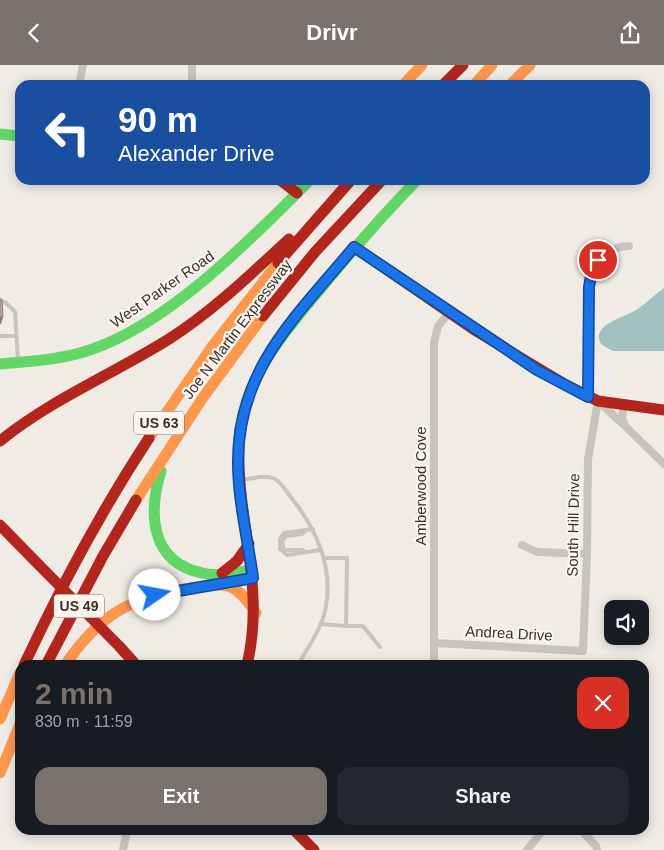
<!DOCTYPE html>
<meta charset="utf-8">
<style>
:root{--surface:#171b24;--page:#242831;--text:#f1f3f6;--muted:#9ea1a6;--accent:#7a716c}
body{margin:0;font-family:Arial,sans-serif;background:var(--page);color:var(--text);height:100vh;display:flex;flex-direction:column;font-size:19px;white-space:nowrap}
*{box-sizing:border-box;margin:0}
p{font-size:16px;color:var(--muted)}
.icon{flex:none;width:28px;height:28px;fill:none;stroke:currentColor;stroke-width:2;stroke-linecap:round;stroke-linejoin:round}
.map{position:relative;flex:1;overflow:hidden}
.panel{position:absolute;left:15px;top:595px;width:634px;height:175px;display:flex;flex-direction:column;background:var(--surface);border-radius:15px;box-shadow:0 2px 12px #0003}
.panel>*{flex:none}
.banner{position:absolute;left:15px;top:15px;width:635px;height:105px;border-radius:15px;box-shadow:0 2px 12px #0003;background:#1a4fa0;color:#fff;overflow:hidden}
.tools{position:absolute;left:604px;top:535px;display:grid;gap:10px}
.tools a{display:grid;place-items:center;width:45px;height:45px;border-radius:10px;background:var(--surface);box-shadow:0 2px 12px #0003;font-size:25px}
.pin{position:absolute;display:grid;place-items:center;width:42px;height:42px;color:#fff;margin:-21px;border:2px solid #fff;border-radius:50%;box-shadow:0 1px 5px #0007}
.me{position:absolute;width:55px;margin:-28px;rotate:78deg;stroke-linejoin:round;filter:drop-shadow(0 0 4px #0008)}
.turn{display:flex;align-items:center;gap:18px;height:105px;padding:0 20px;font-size:22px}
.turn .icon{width:65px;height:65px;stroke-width:2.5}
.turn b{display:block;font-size:35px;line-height:42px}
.round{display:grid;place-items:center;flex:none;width:52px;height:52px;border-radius:15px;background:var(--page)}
.overview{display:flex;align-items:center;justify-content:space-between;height:85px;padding:0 20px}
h1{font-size:30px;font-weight:600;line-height:38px;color:var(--accent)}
.primary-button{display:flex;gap:10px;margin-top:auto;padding:10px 20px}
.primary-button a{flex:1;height:58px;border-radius:15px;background:var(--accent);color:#fff;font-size:20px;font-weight:600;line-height:58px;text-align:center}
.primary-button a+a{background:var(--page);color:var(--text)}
header{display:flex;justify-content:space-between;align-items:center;height:65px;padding:0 20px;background:var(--accent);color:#fff;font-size:22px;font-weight:600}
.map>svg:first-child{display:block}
.water{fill:#a1c2c1}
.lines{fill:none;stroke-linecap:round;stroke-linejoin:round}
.lane{stroke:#c9c3be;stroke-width:4}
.street{stroke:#c9c3be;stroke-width:8}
.fast{stroke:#63d668;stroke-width:11}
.slow{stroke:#ff974d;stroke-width:11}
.jam{stroke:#b3261e;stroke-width:11}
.jam-bridge{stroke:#b3261e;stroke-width:11}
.shaded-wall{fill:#887a75}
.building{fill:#c3afa7;stroke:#887a75}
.route-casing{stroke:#114b97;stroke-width:12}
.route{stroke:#1a73e8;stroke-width:9}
.labels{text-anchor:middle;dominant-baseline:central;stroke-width:4.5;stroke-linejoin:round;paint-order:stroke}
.shield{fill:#fbf5ee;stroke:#756b66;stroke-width:1}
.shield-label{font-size:14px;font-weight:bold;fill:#3b302b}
.street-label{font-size:15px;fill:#3b302b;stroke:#fbf5ee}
</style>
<header><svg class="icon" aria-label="back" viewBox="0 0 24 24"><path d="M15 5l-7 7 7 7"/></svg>Drivr<svg class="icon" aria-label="share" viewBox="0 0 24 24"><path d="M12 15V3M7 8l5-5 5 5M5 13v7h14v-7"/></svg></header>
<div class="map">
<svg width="664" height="785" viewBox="0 0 664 785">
<rect width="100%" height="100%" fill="#f0ebe5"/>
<path class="water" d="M664 223V286H613L602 280C588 259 628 252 639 243 648 237 655 229 664 223Z"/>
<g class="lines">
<path class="lane" d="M0 236 6 238 15 247 18 296
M0 271H16
M241 415C252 414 265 409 275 414 281 417 286 426 290 431 315 462 333 500 326 541 323 562 308 582 298 600
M313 464 284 468 280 474V484L287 490 320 485
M303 485H284L282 476 286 471 302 469 306 466
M320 559 346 561 347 493H323
M346 561H363L380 582"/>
<path class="street" d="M79 20 83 0
M192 20V0
M588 332 590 210C598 192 609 182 629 181
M598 336 624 360
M624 339 622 353 625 361 664 399
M522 480 537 487 587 489
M434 578 583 586 587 489 588 394 598 336
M434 600V278L438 261 449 248
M581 765 596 781 597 785
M123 785 127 765
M527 785 543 765"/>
<path class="fast" d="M0 69 20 71
M0 299C30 296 61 295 90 285 170 258 251 174 310 115
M240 364C249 306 286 265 323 221 353 184 384 149 417 115
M161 406C148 448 150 497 202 508 218 512 236 507 252 505"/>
<path class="slow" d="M403 20 422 0
M474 20 492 0
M510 20 530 0
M149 373 211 283 278 198
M136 435 202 334 263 251
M65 600C99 550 132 531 191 523 204 521 220 517 233 523 243 528 249 539 256 548
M0 654 20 608
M0 708 20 659"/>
<path class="jam" d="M443 20 463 0
M280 115 297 128
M354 182 473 264 566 320 598 336 664 345
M278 198 351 115
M263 251 315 187 382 115
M240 364C232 447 267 516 247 600
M0 376C52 334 113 309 169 274 213 246 251 209 289 174
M0 460 39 500
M222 508 237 496 249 479
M120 582 136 600
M24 600C61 521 101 446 149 373
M46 600 103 491 136 435
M294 765 314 785"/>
<path class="jam-bridge" d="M39 500 120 582"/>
</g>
<path class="shaded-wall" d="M0 252H3L1 259H0Z"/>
<path class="building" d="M0 234H2L3 252H0Z"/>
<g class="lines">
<g class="route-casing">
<path id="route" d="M155 530 253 513C248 475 238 435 238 397 238 302 298 250 354 182L537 305 588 332 589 222 592 205 598 195"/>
</g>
<use href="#route" class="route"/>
</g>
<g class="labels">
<g class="shield">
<rect x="134" y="346.5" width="50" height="23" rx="4"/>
<rect x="54" y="529.5" width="50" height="23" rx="4"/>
</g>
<g class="shield-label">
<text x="159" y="358">US 63</text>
<text x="79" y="541">US 49</text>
</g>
<g class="street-label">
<text transform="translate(162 224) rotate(-35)">West Parker Road</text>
<text transform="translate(237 264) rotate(-53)">Joe N Martin Expressway</text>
<text transform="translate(420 421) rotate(-90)">Amberwood Cove</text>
<text transform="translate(573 460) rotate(-89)">South Hill Drive</text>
<text transform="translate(509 568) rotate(3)">Andrea Drive</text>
</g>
</g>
</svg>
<div class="tools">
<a><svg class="icon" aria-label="sound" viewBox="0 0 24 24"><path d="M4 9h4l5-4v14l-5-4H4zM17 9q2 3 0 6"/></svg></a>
</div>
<div class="pin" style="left:598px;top:195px;background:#d93025"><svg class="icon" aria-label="arrive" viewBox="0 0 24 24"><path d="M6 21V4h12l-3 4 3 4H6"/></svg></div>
<svg class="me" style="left:155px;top:530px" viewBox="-20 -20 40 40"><circle r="19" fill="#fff"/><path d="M0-13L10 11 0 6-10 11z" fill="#1a73e8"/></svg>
<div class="banner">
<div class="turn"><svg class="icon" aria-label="left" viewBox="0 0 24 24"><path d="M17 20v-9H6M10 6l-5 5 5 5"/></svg><div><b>90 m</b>Alexander Drive</div></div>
</div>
<section class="panel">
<div class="overview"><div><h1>2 min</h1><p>830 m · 11:59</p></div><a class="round" style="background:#d93025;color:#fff"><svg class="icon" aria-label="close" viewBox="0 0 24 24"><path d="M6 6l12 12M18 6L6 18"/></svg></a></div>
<div class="primary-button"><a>Exit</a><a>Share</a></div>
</section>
</div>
